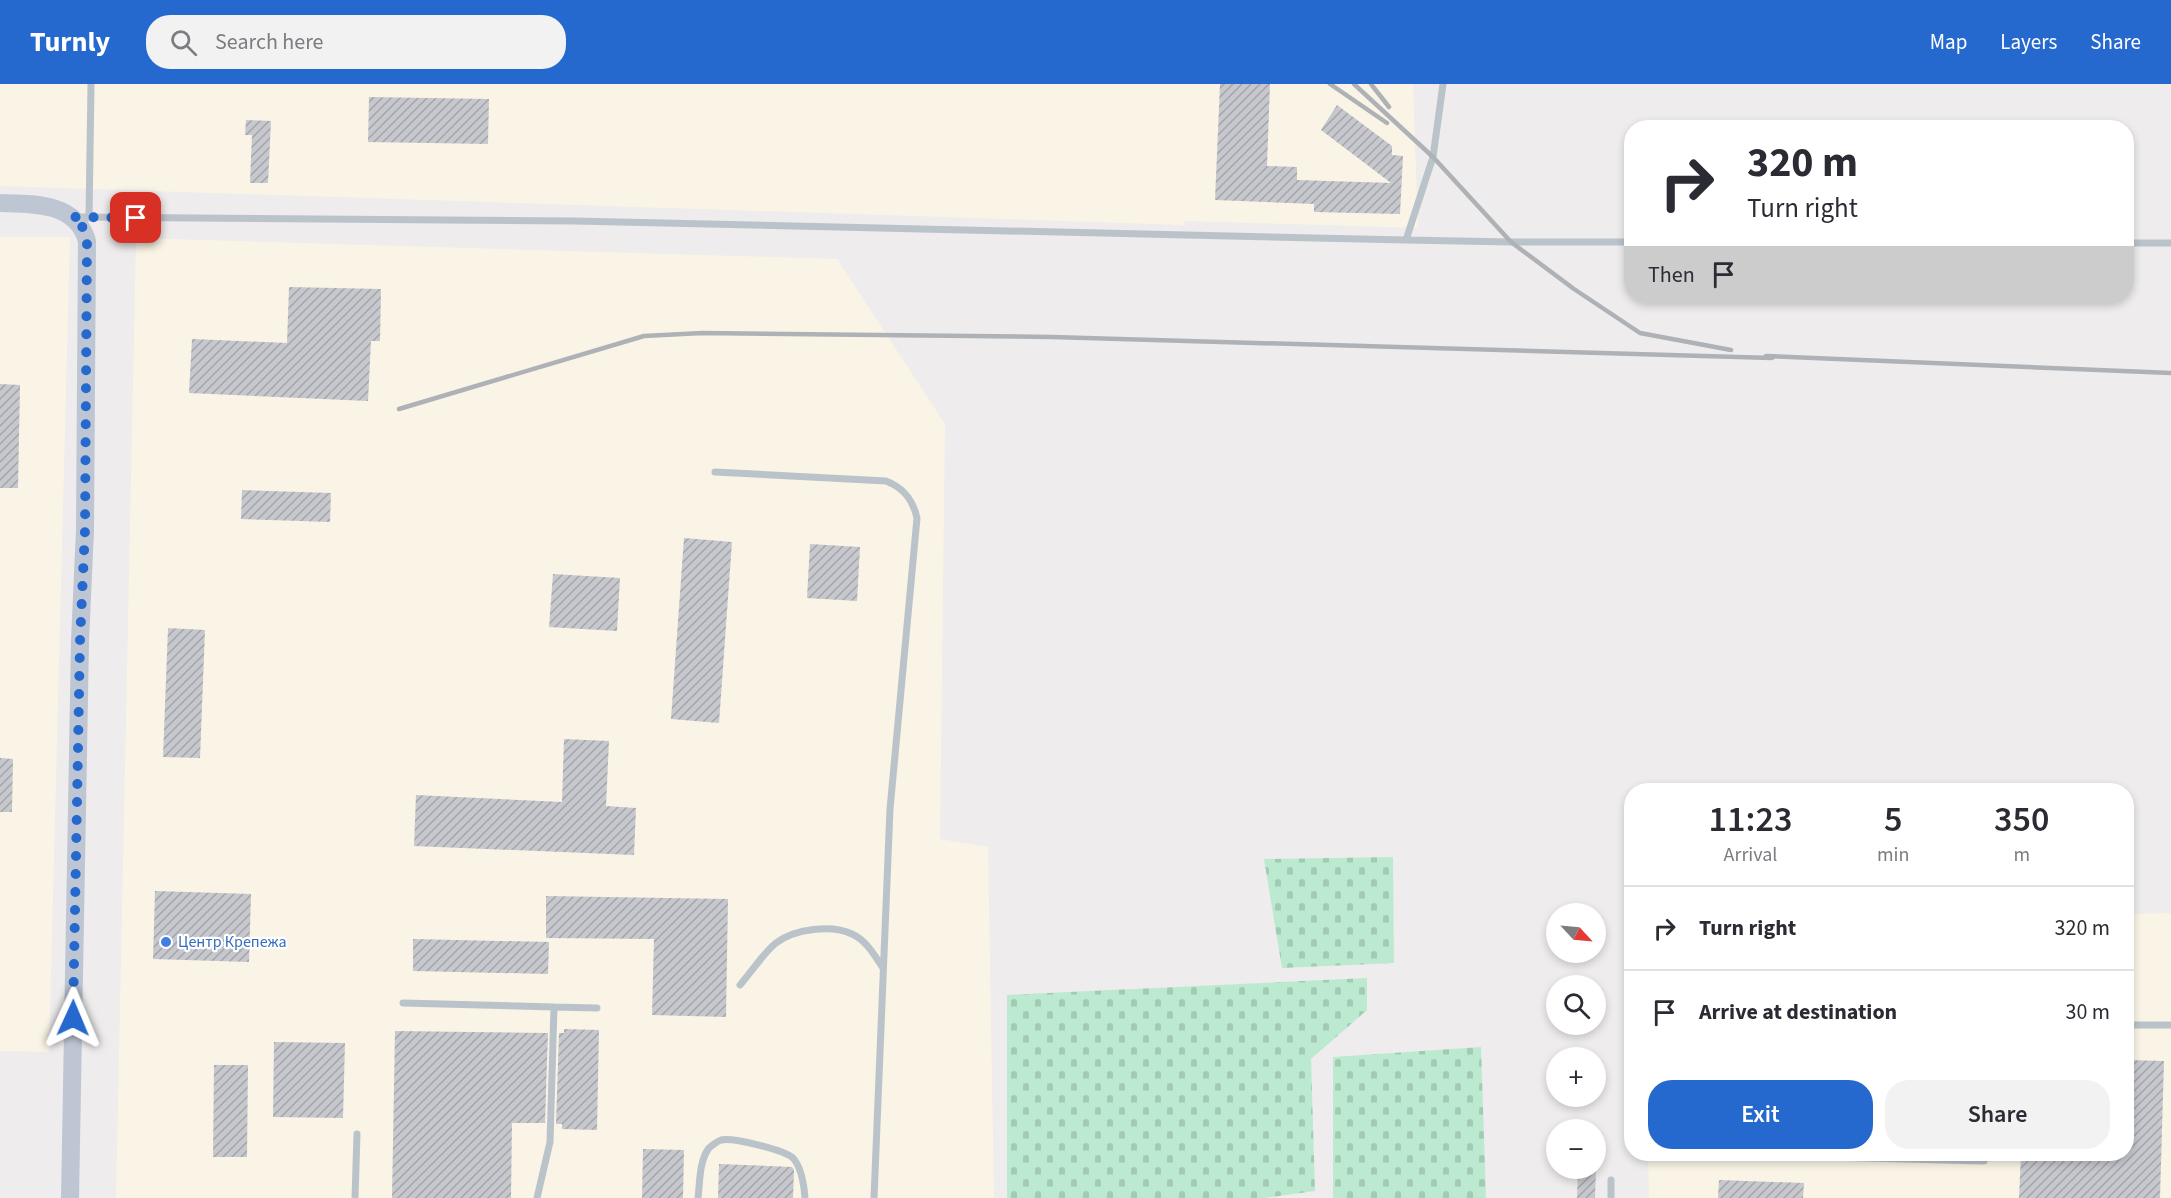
<!DOCTYPE html>
<meta charset="utf-8">
<style>
:root{--surface:#fff;--page:#f2f2f3;--text:#2b2b33;--muted:#7c7c81;--line:#e1e1e2;--accent:#2669ce}
body{margin:0;font-family:"Source Sans 3",sans-serif;background:var(--page);color:var(--text);height:100vh;display:flex;flex-direction:column;font-size:22px;white-space:nowrap}
*{box-sizing:border-box;margin:0}
p{font-size:20px;color:var(--muted)}
.icon{flex:none;width:33px;height:33px;fill:none;stroke:currentColor;stroke-width:2;stroke-linecap:round;stroke-linejoin:round}
.map{position:relative;flex:1;overflow:hidden}
.details{position:absolute;left:1624px;top:699px;width:510px;height:378px;display:flex;flex-direction:column;background:var(--surface);border-radius:24px;box-shadow:0 3px 9px #0003}
.details>*{flex:none}
.hud{position:absolute;left:1624px;top:36px;width:510px;height:183px;border-radius:24px;box-shadow:0 3px 9px #0003;background:#fff;color:var(--text);overflow:hidden}
.needle{width:39px;rotate:116deg}
.controls{position:absolute;left:1546px;top:819px;display:grid;gap:12px}
.controls a{display:grid;place-items:center;width:60px;height:60px;border-radius:50%;background:var(--surface);box-shadow:0 3px 9px #0003;font-size:30px}
.pin{position:absolute;display:grid;place-items:center;width:51px;height:51px;color:#fff;margin:-26px;border-radius:12px;box-shadow:0 3px 9px #0006}
.me{position:absolute;width:66px;margin:-33px;rotate:1deg;stroke-linejoin:round;filter:drop-shadow(0 0 4px #0008)}
.turn{display:flex;align-items:center;gap:21px;height:126px;padding:0 24px;font-size:27px}
.turn .icon{width:78px;height:78px;stroke-width:2.5}
.turn b{display:block;font-size:42px;line-height:51px}
.then{display:flex;align-items:center;height:57px;padding:0 24px;background:#0003;gap:12px;font-size:22px}
.eta{display:flex;justify-content:space-evenly;align-items:center;height:102px;text-align:center}
.eta b{font-size:36px;font-weight:600;line-height:42px}
.action{display:flex;gap:12px;margin-top:auto;padding:12px 24px}
.action a{flex:1;height:69px;border-radius:24px;background:var(--accent);color:#fff;font-size:24px;font-weight:600;line-height:69px;text-align:center}
.action a+a{background:var(--page);color:var(--text)}
ul{padding:0;list-style:none}
li{display:flex;align-items:center;gap:18px;height:84px;padding:0 24px;border-top:2px solid var(--line)}
li div{flex:1}
li b{display:block;font-size:22px}
li em{font-style:normal}
header{display:flex;align-items:center;gap:36px;box-sizing:border-box;height:84px;padding:0 30px;background:var(--accent);color:#fff}
header strong{font-size:28px}
nav{display:flex;gap:33px;margin-inline-start:auto;font-size:21px}
.search{width:420px;height:54px;background:var(--page);display:flex;align-items:center;gap:15px;box-sizing:border-box;padding:0 21px;border-radius:24px;color:var(--muted);font-size:22px}
.map>svg:first-child{display:block}
.commercial{fill:#f9f4e5}
.cemetery{fill:url(#cemetery-stones)}
.building{fill:url(#building-hatch)}
.lines{fill:none;stroke-linecap:round;stroke-linejoin:round}
.lane{stroke:#bbc3ca;stroke-width:7}
.secondary{stroke:#bdc6d2;stroke-width:18}
.rail{stroke:#aeb1b6;stroke-width:4.5}
.route{stroke:#2669ce;stroke-width:10;stroke-dasharray:0 18}
.shop-dot{fill:#3f7fe0;stroke:#fff;stroke-width:2}
.labels{text-anchor:middle;dominant-baseline:central;stroke-width:4.5;stroke-linejoin:round;paint-order:stroke}
.shop-label{font-size:16px;fill:#366cbe;stroke:#fff;text-anchor:start}
</style>
<header>
<strong>Turnly</strong>
<div class="search"><svg class="icon" aria-label="search" viewBox="0 0 24 24"><circle cx="10" cy="10" r="6"/><path d="M15 15l6 6"/></svg>Search here</div>
<nav><a>Map</a><a>Layers</a><a>Share</a></nav>
</header>
<div class="map">
<svg width="2171" height="1114" viewBox="0 0 2171 1114">
<defs>
<pattern id="cemetery-stones" width="16" height="16" patternUnits="userSpaceOnUse" patternTransform="scale(1.5)"><rect width="16" height="16" fill="#bcead0"/><path d="M2 7V4a2 2 0 0 1 4 0v3zM10 15v-3a2 2 0 0 1 4 0v3z" fill="#a3cab5"/></pattern>
<pattern id="building-hatch" width="6" height="6" patternUnits="userSpaceOnUse" patternTransform="scale(1.5)"><rect width="6" height="6" fill="#c7c8ce"/><path d="M-1 1l2-2M0 6l6-6M5 7l2-2" fill="none" stroke="#a3a5aa"/></pattern>
</defs>
<rect width="100%" height="100%" fill="#eeecec"/>
<path class="commercial" d="M0 0H1413L1418 144 1185 137 1184 141 0 102Z
M0 153H70L49 968 0 967Z
M136 154 837 175 945 340 940 755 988 763 994 1114H116Z
M2171 829V1114H1649L1648 1070H2127V830Z"/>
<path class="cemetery" d="M1393 773 1394 879 1282 884 1264 775Z
M1367 894V926L1311 975 1315 1107 1264 1114H1007V911Z
M1481 963 1486 1114H1333V973Z"/>
<path class="building" d="M1220 0H1270L1267 82 1297 83V96L1391 99 1321 46 1337 21 1392 62V71L1403 72 1400 130 1314 128V120L1215 116Z
M369 13 489 15 488 60 368 58Z
M246 36 271 37 268 99H250L252 51H245Z
M289 203 381 205 380 257H371L368 317 189 309 192 255 287 259Z
M0 300 20 301 18 404H0Z
M242 406 331 409 330 438 241 435Z
M684 454 732 458 719 639 671 635Z
M810 460 860 463 857 517 807 514Z
M553 490 620 494 617 547 549 543Z
M168 544 205 546 200 674 163 673Z
M564 655 609 657 606 722 636 724 634 771 414 762 416 711 562 718Z
M0 674 13 675 12 728H0Z
M155 807 251 810 249 878 153 875Z
M546 812 728 815 726 933 652 931 654 855 546 854Z
M413 855 549 858 548 890 413 887Z
M564 945 599 946 597 1046 562 1045V1040H556L559 949H564Z
M395 947 548 949 545 1039H512L511 1114H392Z
M274 958 345 959 343 1034 273 1033Z
M2127 976 2164 977 2160 1114H2019L2021 1070H2127Z
M214 981H248L247 1073H213Z
M643 1065 684 1066 683 1114H642Z
M719 1080 792 1083 794 1086 793 1114H718Z
M1578 1084H1596L1595 1114H1577Z
M1719 1096 1804 1099 1803 1114H1718Z"/>
<g class="lines">
<path class="lane" d="M75 133 574 137 1406 156 1433 73 1443 0
M89 134 91 0
M1406 156 1511 158H1632
M2127 159H2171
M715 388 886 397C904 404 913 416 917 434L890 725 874 1114
M740 901C750 890 765 867 776 859 794 845 832 840 852 850 866 856 875 872 883 884
M403 919 554 923 550 1058 537 1114
M554 923 597 924
M2127 941H2171
M1825 1070 1827 1073 1984 1077 1985 1070
M355 1114 357 1050
M698 1114C700 1098 699 1077 709 1064 711 1062 718 1057 721 1056 732 1053 784 1066 793 1074 802 1084 804 1101 805 1114
M1611 1114V1096"/>
<path class="secondary" d="M0 119C33 120 76 118 87 157L85 446 80 557 70 1114"/>
<path class="rail" d="M1330 0 1387 39
M1354 0 1433 73 1511 158 1574 205 1640 249 1731 266
M1371 0 1389 23
M1766 272 2171 289
M399 325 644 252 702 249 1052 253 1772 274"/>
</g>
<g class="lines">
<path class="route" d="M73 934 80 557 85 446 87 157 82 142 72 133 136 134"/>
</g>
<circle class="shop-dot" cx="166" cy="858" r="6"/>
<g class="labels">
<g class="shop-label">
<text x="178" y="858">Центр Крепежа</text>
</g>
</g>
</svg>
<div class="controls">
<a><svg class="needle" viewBox="-14 -14 28 28"><path d="M0-13l5 13h-10z" fill="#e53935"/><path d="M0 13l5-13h-10z" fill="#7c7c81"/></svg></a>
<a><svg class="icon" aria-label="search" viewBox="0 0 24 24"><circle cx="10" cy="10" r="6"/><path d="M15 15l6 6"/></svg></a>
<a>+</a>
<a>−</a>
</div>
<div class="pin" style="left:136px;top:134px;background:#d93025"><svg class="icon" aria-label="arrive" viewBox="0 0 24 24"><path d="M6 21V4h12l-3 4 3 4H6"/></svg></div>
<svg class="me" style="left:73px;top:934px" viewBox="-20 -20 40 40"><path d="M0-17L14 15 0 8-14 15z" fill="#2669ce" stroke="#fff" stroke-width="4"/></svg>
<div class="hud">
<div class="turn"><svg class="icon" aria-label="right" viewBox="0 0 24 24"><path d="M7 20v-9h11M14 6l5 5-5 5"/></svg><div><b>320 m</b>Turn right</div></div>
<div class="then">Then<svg class="icon" aria-label="arrive" viewBox="0 0 24 24"><path d="M6 21V4h12l-3 4 3 4H6"/></svg></div>
</div>
<section class="details">
<div class="eta">
<div><b>11:23</b><p>Arrival</p></div>
<div><b>5</b><p>min</p></div>
<div><b>350</b><p>m</p></div>
</div>
<ul>
<li><svg class="icon" aria-label="right" viewBox="0 0 24 24"><path d="M7 20v-9h11M14 6l5 5-5 5"/></svg><div><b>Turn right</b></div><em>320 m</em></li>
<li><svg class="icon" aria-label="arrive" viewBox="0 0 24 24"><path d="M6 21V4h12l-3 4 3 4H6"/></svg><div><b>Arrive at destination</b></div><em>30 m</em></li>
</ul>
<div class="action"><a>Exit</a><a>Share</a></div>
</section>
</div>
